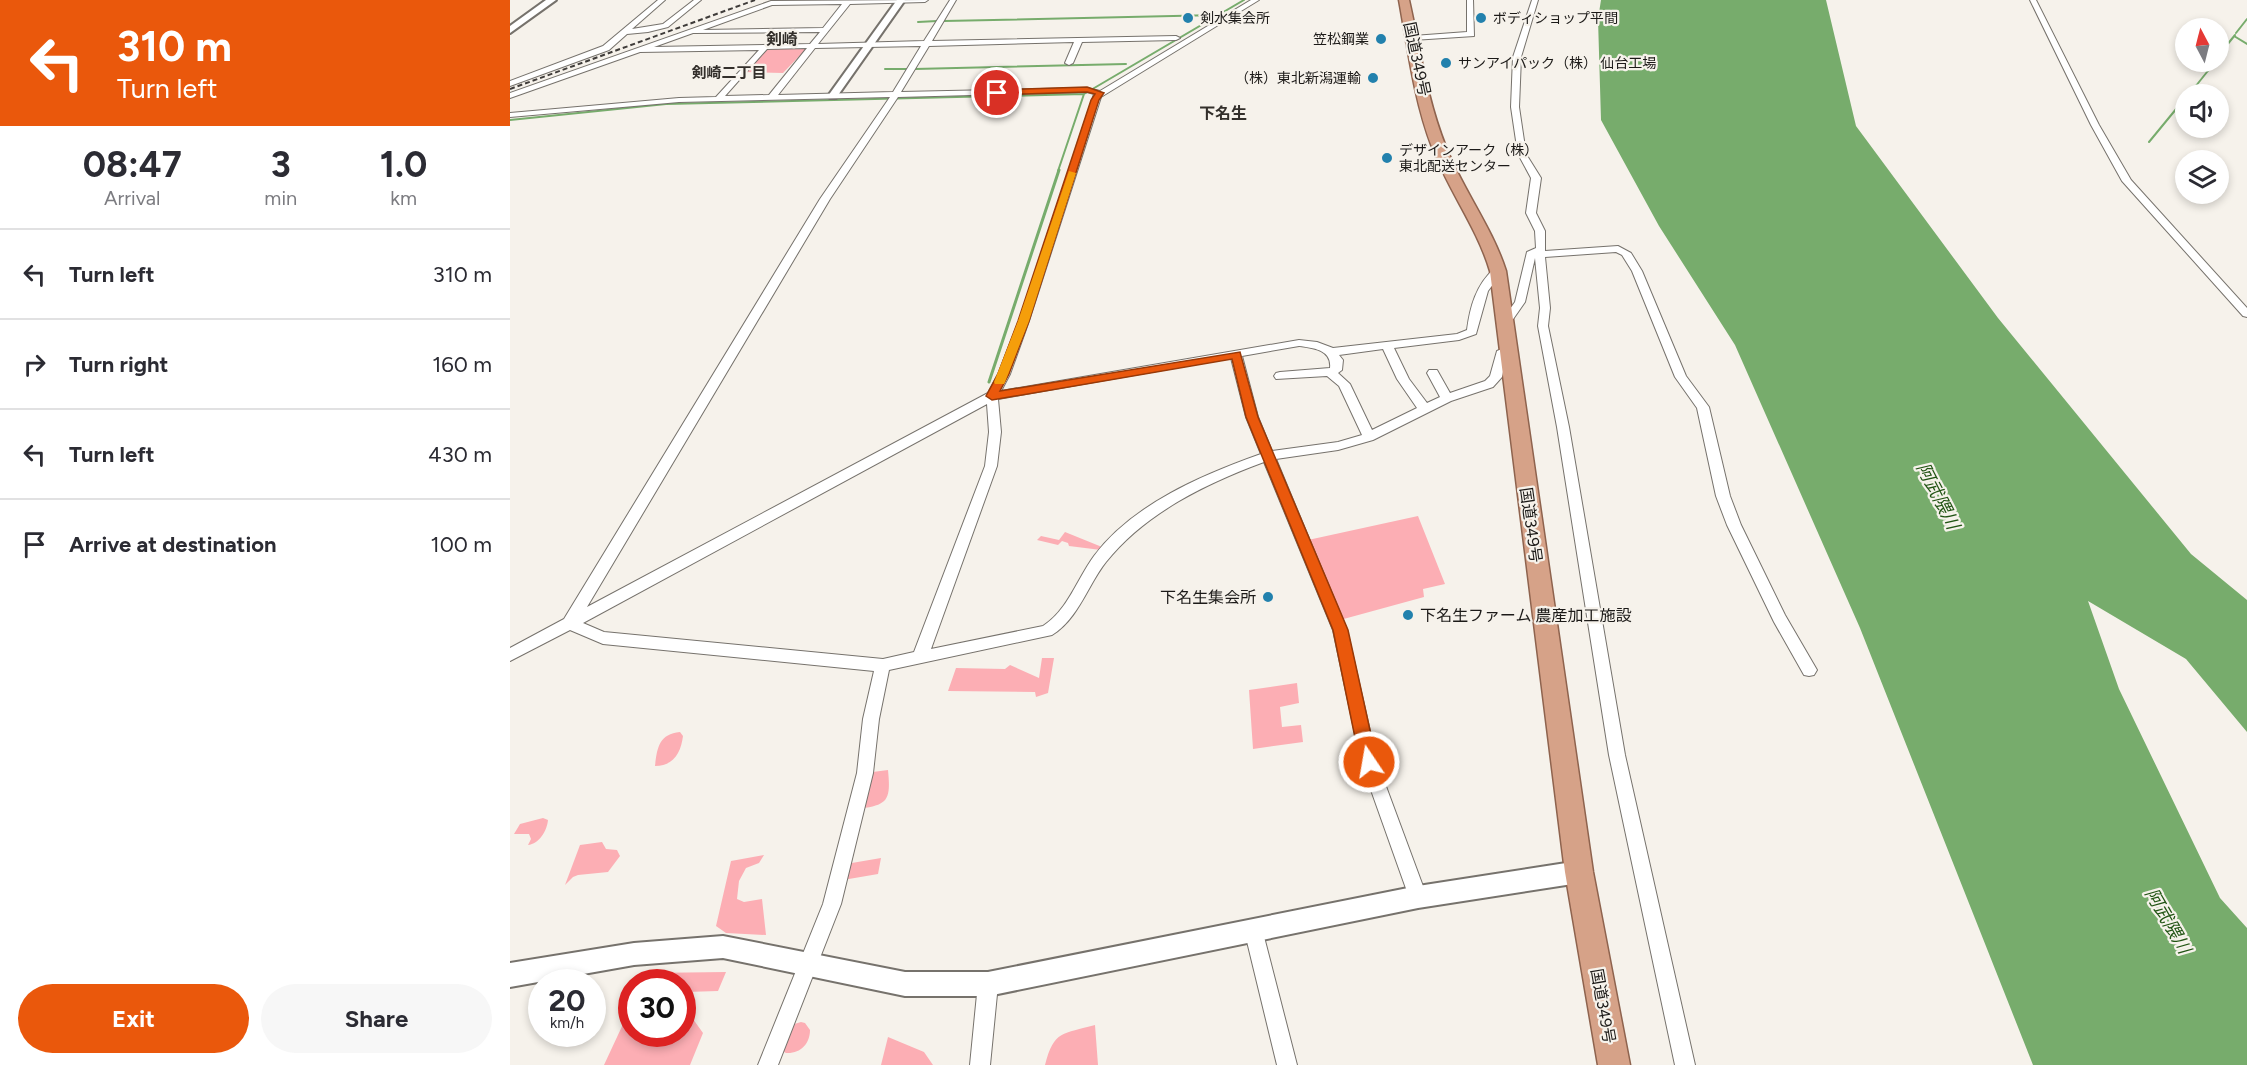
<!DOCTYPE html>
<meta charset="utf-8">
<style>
:root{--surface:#fff;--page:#f7f7f7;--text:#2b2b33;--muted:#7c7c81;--line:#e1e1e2;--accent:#ea580c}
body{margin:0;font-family:Figtree,"Noto Sans JP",sans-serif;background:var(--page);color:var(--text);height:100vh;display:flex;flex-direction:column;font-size:22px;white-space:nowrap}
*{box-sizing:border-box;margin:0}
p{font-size:20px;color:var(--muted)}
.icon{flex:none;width:33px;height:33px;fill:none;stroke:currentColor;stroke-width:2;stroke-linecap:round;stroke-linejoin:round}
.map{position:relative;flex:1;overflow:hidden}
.sheet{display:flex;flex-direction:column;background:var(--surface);width:510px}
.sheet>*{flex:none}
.guide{background:#ea580c;color:#fff;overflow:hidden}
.needle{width:39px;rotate:353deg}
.controls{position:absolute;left:1665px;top:18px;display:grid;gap:12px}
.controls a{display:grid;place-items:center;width:54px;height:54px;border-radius:50%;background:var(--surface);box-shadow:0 3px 9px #0003;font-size:30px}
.speed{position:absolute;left:18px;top:969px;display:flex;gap:12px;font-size:30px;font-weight:700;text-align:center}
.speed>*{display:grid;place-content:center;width:78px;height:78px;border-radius:50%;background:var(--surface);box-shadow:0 3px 9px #0003;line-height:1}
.speed small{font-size:15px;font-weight:400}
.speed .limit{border:9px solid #d22;background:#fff;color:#111}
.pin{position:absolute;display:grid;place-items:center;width:51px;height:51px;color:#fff;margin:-26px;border:3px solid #fff;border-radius:50%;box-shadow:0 2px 6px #0007}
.me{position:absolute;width:66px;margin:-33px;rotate:348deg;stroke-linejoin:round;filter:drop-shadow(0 0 4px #0008)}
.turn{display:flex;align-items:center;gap:21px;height:126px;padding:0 18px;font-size:27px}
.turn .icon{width:78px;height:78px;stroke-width:2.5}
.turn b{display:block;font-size:42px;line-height:51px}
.eta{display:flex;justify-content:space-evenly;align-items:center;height:102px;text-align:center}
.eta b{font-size:36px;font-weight:700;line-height:42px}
.action{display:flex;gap:12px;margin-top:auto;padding:12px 18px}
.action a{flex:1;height:69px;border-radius:36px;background:var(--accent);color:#fff;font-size:24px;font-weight:700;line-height:69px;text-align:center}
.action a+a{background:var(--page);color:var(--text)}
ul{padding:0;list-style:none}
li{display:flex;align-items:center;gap:18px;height:90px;padding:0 18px;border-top:2px solid var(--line)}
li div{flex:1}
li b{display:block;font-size:22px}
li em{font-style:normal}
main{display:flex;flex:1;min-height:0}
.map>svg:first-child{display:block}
.green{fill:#fcaeb4}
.water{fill:#77ac6c}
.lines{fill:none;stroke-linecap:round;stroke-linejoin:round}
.stream-far1{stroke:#77ac6c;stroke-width:2}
.stream{stroke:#77ac6c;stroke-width:3}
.minor-casing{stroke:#76726c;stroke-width:2}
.tertiary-casing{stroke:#76726c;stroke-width:4}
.trunk-casing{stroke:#8e634e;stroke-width:3}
.minor{fill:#fff;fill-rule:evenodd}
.tertiary{fill:#fff;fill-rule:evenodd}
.trunk{fill:#d6a288;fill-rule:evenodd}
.rail{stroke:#3f3c3a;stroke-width:2;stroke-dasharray:5 3;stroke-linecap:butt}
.route{fill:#ea580c;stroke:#983908;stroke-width:1.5}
.slow{fill:#f59e0b}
.poi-dot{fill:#2281ad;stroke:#f6f2eb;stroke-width:2}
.labels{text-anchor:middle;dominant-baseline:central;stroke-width:4.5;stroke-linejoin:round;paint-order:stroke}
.far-poi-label{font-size:14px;fill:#1c1a18;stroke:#f6f2eb;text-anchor:start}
.far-neighbourhood-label{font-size:15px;font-weight:bold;fill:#332f2b;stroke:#f6f2eb}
.far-quarter-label{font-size:16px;font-weight:bold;fill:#332f2b;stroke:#f6f2eb}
.street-label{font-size:16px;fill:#1c1a18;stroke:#f6f2eb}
.poi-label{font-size:16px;fill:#1c1a18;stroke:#f6f2eb;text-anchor:end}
.water-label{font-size:18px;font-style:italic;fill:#215414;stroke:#f6f2eb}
</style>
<main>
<section class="sheet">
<div class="guide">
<div class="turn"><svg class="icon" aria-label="left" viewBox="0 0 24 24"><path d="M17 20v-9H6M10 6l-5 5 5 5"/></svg><div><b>310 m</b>Turn left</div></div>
</div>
<div class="eta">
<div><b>08:47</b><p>Arrival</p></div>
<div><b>3</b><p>min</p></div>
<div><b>1.0</b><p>km</p></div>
</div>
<ul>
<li><svg class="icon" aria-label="left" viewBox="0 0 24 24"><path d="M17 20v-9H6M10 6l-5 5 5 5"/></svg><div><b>Turn left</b></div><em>310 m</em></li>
<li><svg class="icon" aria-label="right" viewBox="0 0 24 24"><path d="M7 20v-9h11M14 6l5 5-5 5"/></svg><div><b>Turn right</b></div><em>160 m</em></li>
<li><svg class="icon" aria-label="left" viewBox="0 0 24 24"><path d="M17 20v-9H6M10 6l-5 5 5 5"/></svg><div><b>Turn left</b></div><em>430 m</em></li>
<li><svg class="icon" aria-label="arrive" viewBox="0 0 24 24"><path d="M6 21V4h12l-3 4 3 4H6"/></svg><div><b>Arrive at destination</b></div><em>100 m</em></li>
</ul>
<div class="action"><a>Exit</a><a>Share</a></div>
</section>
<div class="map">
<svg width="1737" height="1065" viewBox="0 0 1737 1065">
<rect width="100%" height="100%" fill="#f6f2eb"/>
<path class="green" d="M292 47 296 49 273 73 235 72 253 50Z
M908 516 935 584 913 589 914 597 830 620 798 540Z
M555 532 592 547 591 550 559 546 558 543 552 541 548 545 527 540 531 536 549 540Z
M532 658H544L538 693 526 697 525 692 438 691 446 668 495 669 500 665 529 678Z
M787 683 789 703 770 707 772 727 791 725 793 742 743 749 739 690Z
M170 732 173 736C171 752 164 766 145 766 147 748 149 734 170 732Z
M378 770C381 801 378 805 347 809L355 773Z
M33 818 38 820C37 831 29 844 18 845L21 839 19 834H4L10 824Z
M92 842 96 849 107 850 110 856 98 872 68 875 63 877 55 885 70 845Z
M254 855 249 863 236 868 229 881 227 899 234 902 252 899 256 935 216 933 206 926 221 861Z
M371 858 368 874 333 880 336 864Z
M216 972 208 991 176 992 173 989 172 982H133L137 973Z
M121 1007 119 1023 121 1024 122 1034H172L173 1020 183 1019 193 1033 180 1065H94Z
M291 1022 295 1023 300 1030C300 1044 290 1054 276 1053L272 1051 281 1025Z
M585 1025 588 1065H535C544 1030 553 1034 585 1025Z
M378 1037 414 1052 423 1065H371Z"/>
<path class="water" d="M1091 0H1316L1346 126 1488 318 1681 554 1737 600V732L1676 659 1578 601 1609 689 1710 898 1737 928V1065H1523L1350 628 1225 345 1149 226 1091 120 1088 19Z"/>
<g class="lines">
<path class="stream-far1" d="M434 21 708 15
M408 22 427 21
M1726 33 1737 19
M1724 36 1737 44
M1708 56 1725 35
M375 69H397
M405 69 616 64
M1685 87 1705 62
M1677 94 1682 89
M0 120 156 104 574 94 734 0
M1639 142 1676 97
M548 171 574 94"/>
<path class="stream" d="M479 382 549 170"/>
<g class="minor-casing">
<path id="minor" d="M148 0H155L122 29 153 24 184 0H191L158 27 138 32 117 34 99 50 0 86V81L93 46Z
M418 0 415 2 340 4 308 44 414 41 440 0H446L422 41 666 36 670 38 666 40 572 42 563 63 559 65 555 63 564 42 419 46 391 92 577 88 590 91 741 0H749L591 97 519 321 500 374 491 391 789 340 807 342 823 348 947 334 957 330C960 307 966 285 984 269H992L993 271 978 291 966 334 949 340 884 348 899 379 917 403 930 397 917 373 919 370H927L940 393 975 381 980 376 987 351 994 348H1002V352L996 356 992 377 983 387 941 401 863 440 828 450 766 459 837 630 867 762 917 897 914 903 908 906 902 903 899 897 851 762 823 630 754 462C697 483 635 513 596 562 577 586 569 618 542 635L379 670 369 719 363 773 331 904 268 1065H248L313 904 347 773 353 719 364 671 93 644 60 630 0 661V648L54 619 310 199 380 97 169 102 0 117V113L169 98 206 97 249 50 130 52 0 98V93L261 1ZM332 4 313 28 193 30 262 5ZM310 32 300 44 144 47 183 33ZM411 46 383 92 268 95 305 48ZM297 48 259 95 215 96 257 49ZM577 92 584 94 509 321 488 374 478 393 77 607 320 199 388 97ZM789 346C804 348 822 350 820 368L770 372 766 373 764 376 766 379 817 376 829 386 852 435 828 442 762 451 748 417 732 356ZM873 349 887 379 907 408 862 430 840 384 828 373 832 370 833 360 829 355ZM721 358 736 417 751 454C692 475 623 504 584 556 567 579 558 610 533 626L421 649 487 466 491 432 488 399ZM477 404 479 432 475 466 404 652 373 659 94 632 73 623Z
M957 0H963L964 36 903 40 899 38 903 36 957 32Z
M1022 0H1028L1011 57 1009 107 1016 154 1031 178 1026 213 1035 231V251L1108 246 1121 253 1132 271 1176 376 1199 407 1220 496 1231 525 1275 615 1307 670 1304 675 1299 676 1294 675 1264 622 1217 525 1206 496 1187 408 1165 377 1122 271 1112 255 1106 252 1035 257 1040 308 1038 326 1059 427 1115 755 1185 1065H1165L1099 755 1047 427 1028 326 1030 308 1025 258 1015 302 999 325H991L990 323 1005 302 1017 252 1026 248 1025 231 1016 213 1021 178 1008 154 1001 107 1003 57Z
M1520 0H1526L1589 125 1621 180 1737 308V317L1733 316 1612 181 1581 125Z
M743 920 750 922 752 929 787 1065H767L734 929 736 922Z
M478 974 485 977 488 984 480 1065H460L468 984 471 977Z"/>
</g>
<g class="tertiary-casing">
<path id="tertiary" d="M36 0H46L0 33V26Z
M387 0H395L326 98H320L318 96Z
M1069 861 1077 864 1080 872 1077 880 1069 883 908 908 478 996H395L213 958 124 965 0 987V963L124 943 213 936 395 972H478L908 886Z"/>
</g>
<g class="trunk-casing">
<path id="trunk" d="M889 0H899C910 49 917 100 936 147 953 190 982 227 996 271L1083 872 1120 1065H1088L1055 872 980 271C967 227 938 190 922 147 904 100 898 49 889 0Z"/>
</g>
<use href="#minor" class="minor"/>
<use href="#tertiary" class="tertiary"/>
<use href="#trunk" class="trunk"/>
<path class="rail" d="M0 89 245 0"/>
</g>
<path class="route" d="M577 87 594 93 589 100 519 321 499 374 490 391 730 352 748 417 838 630 867 762 865 767 859 769 853 767 850 762 823 630 736 417 722 359 482 400 476 396 488 374 508 321 581 100 585 94 577 92 487 95 483 93 487 90Z"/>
<path class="slow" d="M559 171 566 173 519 321 495 382 494 384H485L484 382 508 321Z"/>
<g class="poi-dot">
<circle cx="678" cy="18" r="6"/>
<circle cx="971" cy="18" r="6"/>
<circle cx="871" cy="39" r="6"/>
<circle cx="936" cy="63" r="6"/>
<circle cx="863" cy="78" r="6"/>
<circle cx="877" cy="158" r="6"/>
<circle cx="758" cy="597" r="6"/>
<circle cx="898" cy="615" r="6"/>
</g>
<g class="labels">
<g class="far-poi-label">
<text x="690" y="18">剣水集会所</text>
<text x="983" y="18">ボディショップ平間</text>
<text x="859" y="39" text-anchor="end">笠松鋼業</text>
<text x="948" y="63">サンアイパック（株） 仙台工場</text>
<text x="851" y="78" text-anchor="end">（株）東北新潟運輸</text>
<text x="889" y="150">デザインアーク（株）<tspan x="889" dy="16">東北配送センター</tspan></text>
</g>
<g class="far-neighbourhood-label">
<text x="219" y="73">剣崎二丁目</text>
</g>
<g class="far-quarter-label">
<text x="272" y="39">剣崎</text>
<text x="713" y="113">下名生</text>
</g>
<g class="street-label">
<text transform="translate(907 59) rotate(78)">国道349号</text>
<text transform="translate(1021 525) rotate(82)">国道349号</text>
<text transform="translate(1093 1006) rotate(80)">国道349号</text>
</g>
<g class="poi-label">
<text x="746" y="597">下名生集会所</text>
<text x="910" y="615" text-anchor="start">下名生ファーム 農産加工施設</text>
</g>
<g class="water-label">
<text transform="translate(1428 496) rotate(63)">阿武隈川</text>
<text transform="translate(1658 921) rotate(60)">阿武隈川</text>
</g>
</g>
</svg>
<div class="controls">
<a><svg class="needle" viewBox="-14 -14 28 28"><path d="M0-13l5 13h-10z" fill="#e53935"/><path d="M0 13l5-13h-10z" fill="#7c7c81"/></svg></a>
<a><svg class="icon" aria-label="sound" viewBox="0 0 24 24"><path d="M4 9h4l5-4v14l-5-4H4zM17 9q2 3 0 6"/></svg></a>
<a><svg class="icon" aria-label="layers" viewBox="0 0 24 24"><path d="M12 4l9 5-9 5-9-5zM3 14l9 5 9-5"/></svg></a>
</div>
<div class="speed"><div>20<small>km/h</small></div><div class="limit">30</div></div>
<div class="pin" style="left:487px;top:93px;background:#d93025"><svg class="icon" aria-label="arrive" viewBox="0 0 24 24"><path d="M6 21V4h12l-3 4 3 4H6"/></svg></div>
<svg class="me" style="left:859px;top:762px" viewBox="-20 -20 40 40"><circle r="17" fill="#ea580c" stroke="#fff" stroke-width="3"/><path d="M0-11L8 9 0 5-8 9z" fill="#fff"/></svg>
</div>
</main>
